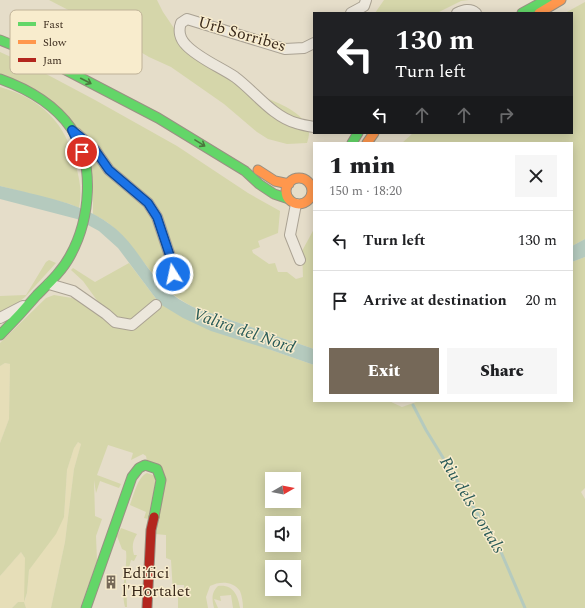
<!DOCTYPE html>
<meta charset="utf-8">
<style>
:root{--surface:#fff;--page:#f6f6f6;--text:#202124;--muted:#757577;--line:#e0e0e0;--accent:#756858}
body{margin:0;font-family:Spectral,serif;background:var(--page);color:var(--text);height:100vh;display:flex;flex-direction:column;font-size:15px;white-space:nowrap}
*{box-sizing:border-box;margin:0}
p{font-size:13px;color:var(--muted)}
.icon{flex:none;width:22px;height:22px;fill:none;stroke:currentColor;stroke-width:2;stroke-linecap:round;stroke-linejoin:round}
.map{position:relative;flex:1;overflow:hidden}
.details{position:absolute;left:313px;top:142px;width:260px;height:260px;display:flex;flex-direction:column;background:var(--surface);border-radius:0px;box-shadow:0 2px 10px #0003}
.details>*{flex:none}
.top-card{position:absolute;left:313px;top:12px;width:260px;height:122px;border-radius:0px;box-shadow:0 2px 10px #0003;background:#202124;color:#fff;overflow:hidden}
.needle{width:26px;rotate:81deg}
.tools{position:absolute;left:265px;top:472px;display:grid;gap:8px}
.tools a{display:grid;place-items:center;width:36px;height:36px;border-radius:0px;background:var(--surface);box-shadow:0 2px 10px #0003;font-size:20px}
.pin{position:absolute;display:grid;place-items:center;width:34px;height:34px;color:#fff;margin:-17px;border:2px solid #fff;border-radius:50%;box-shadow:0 1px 4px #0007}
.me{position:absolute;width:44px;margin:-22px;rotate:350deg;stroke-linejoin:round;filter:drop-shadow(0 0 3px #0008)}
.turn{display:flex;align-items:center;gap:14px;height:84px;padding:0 16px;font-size:18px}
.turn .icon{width:52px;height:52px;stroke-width:2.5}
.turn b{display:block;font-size:28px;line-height:34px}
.lanes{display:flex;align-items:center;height:38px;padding:0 16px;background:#0003;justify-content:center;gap:20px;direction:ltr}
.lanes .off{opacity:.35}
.round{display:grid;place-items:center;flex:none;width:42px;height:42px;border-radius:0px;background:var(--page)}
.summary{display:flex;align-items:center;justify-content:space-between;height:68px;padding:0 16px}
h1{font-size:24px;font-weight:800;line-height:30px}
.button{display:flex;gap:8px;margin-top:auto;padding:8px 16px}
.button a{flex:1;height:46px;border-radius:0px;background:var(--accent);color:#fff;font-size:16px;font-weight:800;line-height:46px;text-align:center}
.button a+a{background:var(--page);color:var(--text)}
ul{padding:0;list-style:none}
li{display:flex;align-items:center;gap:12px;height:60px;padding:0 16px;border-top:1px solid var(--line)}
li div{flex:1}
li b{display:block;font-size:15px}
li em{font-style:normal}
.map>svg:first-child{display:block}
.farmland{fill:#e6deb8}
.green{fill:#d5d6aa;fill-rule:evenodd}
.water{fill:#b5cabe}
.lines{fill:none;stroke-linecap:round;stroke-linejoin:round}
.stream{stroke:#b5cabe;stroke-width:3}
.street-casing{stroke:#aaa293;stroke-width:12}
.fast-casing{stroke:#999183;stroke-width:11}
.slow-casing{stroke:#999183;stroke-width:11}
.jam-casing{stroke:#999183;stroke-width:11}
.street{stroke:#ece7dc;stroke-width:10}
.fast{stroke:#63d668;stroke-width:9}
.slow{stroke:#ff974d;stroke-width:9}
.jam{stroke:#b3261e;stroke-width:9}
.oneway{stroke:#4c773e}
.route-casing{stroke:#114b97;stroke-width:10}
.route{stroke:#1a73e8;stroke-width:7}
.labels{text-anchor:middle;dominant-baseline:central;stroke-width:3;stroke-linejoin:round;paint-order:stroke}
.street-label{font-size:16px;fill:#39291b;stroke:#f8eccd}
.poi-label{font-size:16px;fill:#39291b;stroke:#f8eccd;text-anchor:start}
.water-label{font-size:17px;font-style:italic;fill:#295a57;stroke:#f8eccd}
.key{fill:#f8eccd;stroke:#bfb298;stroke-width:1}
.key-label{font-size:11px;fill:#39291b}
</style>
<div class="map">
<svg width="585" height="608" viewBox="0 0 585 608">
<rect width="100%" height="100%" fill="#e5ddc9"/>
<path class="farmland" d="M5 363 10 364 9 419 0 443V366Z
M78 442 81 444 74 469 65 542 51 608H26L24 602H18L12 608H0V576L21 552 25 558V601L27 593 29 570 64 517 67 470 74 448Z"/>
<path class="green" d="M49 0H157L163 12 186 46 266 98C280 103 309 116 309 133 309 136 308 140 307 143L287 144 268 139 257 132 224 104 171 67 149 57 78 15Z
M384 0H469L461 1 437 13H375Z
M585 2V239L572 246V143H402L413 133H572V13H565Z
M0 52 33 67 95 100 177 146 248 193 280 211 278 233 258 241 260 247 252 250 253 253 269 264 275 263 278 272H287L296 279 303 277 302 251 314 229V349L193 307C182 301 173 295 165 287 140 263 127 230 93 214V178L77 129 0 74Z
M0 87C42 99 66 123 76 166 80 181 82 192 79 208L70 204 0 186Z
M585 257V488L581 492 585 499V608H243C243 603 242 596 240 591 233 581 220 581 210 586L206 597 208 608H178V596L185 595 184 585H175L176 592 173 593 171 560 166 558V535L155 534 164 491 147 461 146 456 143 454 131 460 133 453 108 445 97 475 121 484 119 488 100 481 96 493 94 480 95 516 102 519 96 536 97 561 80 608H51L65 542 74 469 81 444 78 442 74 448 67 470 64 517 56 534 29 570 27 593 24 602 26 608H12L18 602H24L25 558 21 552 0 576V443L9 419 10 364 5 363 0 366V343L46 298 54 295 72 298 104 310 83 281 71 270 73 268 95 282 129 263 160 304 271 350 314 365V401H389L402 407 419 401H572V262ZM272 479H294V501H272ZM272 523H294V545H272ZM272 567H294V589H272Z
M49 260 56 263 25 297 12 307 0 312V296L26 295 46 262Z
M147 473 153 475 156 478 148 519 144 518 146 512 130 505C133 497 138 476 147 473Z
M121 528 137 534C132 542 132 548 134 555H137L134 561 131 560 126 579 127 607H125C120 588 128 569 126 551L122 549 117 536Z
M218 586C233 584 238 595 240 608H233L231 595 220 596 221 601 214 599 218 608H214C212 599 211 593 218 586Z"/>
<path class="water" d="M0 186C39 196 84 202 116 229 136 246 147 271 165 288 173 296 183 302 193 307L314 349V365L271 350 211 331 183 318 160 304 118 248 99 231 77 219 0 199Z
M585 239V257L572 262V246Z"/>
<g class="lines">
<path class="stream" d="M413 405 426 430 501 552 525 608"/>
<g class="street-casing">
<path id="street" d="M351 13 364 6 366 0
M457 13C464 10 470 8 476 13
M314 43 304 48 285 49 187 19 181 23C178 31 180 39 186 45 198 58 220 67 235 77 254 91 273 117 296 123 302 125 308 126 314 127
M76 133 95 150 109 170 148 203 157 217 174 268 173 274 169 281
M296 204 290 235 300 260
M49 284 73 291 106 314 115 322 132 325 156 305
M0 318 23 306"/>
</g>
<g class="fast-casing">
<path id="fast" d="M522 13 546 0
M0 40 37 55 158 118 245 171 259 184 274 194 289 199
M0 79C28 89 54 104 71 128 96 163 90 220 70 256 62 271 49 283 37 295 25 309 13 322 0 335
M352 143 358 133
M86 608 132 477 139 468 145 465 157 469 161 480 154 517"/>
</g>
<g class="slow-casing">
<path id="slow" d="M539 13 561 0
M367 143 374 133
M258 170 275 181 289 184
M286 191a13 13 0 1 1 26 0a13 13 0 1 1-26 0Z"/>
</g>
<g class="jam-casing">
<path id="jam" d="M147 608 151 530 154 517"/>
</g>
<use href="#street" class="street"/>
<use href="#fast" class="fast"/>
<use href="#slow" class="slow"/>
<use href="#jam" class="jam"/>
</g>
<defs><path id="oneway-shaft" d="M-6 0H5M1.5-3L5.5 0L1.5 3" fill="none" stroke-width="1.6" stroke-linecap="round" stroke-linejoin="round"/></defs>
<g class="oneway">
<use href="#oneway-shaft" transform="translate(86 81) rotate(27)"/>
<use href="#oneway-shaft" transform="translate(200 143) rotate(32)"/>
</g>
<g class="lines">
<g class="route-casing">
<path id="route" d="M82 152 72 130 83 139 95 150 109 170 148 203 157 217 174 268 173 274"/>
</g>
<use href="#route" class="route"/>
</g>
<defs>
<g id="building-bare" transform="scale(1.08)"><path d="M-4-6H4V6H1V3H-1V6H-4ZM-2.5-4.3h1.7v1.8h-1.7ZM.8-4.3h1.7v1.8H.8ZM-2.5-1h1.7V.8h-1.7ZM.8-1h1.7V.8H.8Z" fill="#756858" stroke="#f8eccd" stroke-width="2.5" paint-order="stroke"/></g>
</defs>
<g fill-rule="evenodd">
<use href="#building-bare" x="111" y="582"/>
</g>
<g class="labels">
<g class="street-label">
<text transform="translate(242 34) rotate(16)">Urb Sorribes</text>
</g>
<g class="poi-label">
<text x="122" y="573">Edifici<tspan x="122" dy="18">l'Hortalet</tspan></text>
</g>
<g class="water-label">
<text transform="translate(244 331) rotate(19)">Valira del Nord</text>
<text transform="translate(472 505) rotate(59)">Riu dels Cortals</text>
</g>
</g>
<rect x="10" y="10" width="132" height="64" rx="6" class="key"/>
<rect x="18" y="22" width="18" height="4" fill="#63d668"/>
<rect x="18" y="40" width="18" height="4" fill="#ff974d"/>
<rect x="18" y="58" width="18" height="4" fill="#b3261e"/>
<g class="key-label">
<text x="43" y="28">Fast</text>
<text x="43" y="46">Slow</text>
<text x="43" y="64">Jam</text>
</g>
</svg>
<div class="tools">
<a><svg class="needle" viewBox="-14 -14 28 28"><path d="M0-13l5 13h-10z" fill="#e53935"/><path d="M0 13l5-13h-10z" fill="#757577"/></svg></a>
<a><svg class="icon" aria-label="sound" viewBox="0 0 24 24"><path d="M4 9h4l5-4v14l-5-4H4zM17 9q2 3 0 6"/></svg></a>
<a><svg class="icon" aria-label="search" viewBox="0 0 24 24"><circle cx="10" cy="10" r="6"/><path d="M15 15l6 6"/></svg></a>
</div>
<div class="pin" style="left:82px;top:152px;background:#d93025"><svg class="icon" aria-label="arrive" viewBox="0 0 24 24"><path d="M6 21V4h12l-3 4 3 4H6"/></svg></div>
<svg class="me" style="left:173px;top:274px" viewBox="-20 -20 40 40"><circle r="17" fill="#1a73e8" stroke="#fff" stroke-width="3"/><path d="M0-11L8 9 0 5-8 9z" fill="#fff"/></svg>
<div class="top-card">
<div class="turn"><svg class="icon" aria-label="left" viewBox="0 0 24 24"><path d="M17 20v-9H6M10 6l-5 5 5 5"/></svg><div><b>130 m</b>Turn left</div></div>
<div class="lanes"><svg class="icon" aria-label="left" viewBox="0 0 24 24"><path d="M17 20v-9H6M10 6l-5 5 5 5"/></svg><svg class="icon off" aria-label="ahead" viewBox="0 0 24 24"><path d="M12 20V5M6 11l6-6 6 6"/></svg><svg class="icon off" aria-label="ahead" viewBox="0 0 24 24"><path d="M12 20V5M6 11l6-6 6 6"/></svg><svg class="icon off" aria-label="right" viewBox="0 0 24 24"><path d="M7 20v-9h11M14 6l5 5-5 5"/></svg></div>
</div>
<section class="details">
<div class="summary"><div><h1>1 min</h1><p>150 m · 18:20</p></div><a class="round"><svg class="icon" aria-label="close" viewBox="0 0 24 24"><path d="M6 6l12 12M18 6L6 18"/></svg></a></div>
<ul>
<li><svg class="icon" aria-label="left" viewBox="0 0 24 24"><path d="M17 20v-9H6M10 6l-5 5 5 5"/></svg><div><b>Turn left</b></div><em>130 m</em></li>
<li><svg class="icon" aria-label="arrive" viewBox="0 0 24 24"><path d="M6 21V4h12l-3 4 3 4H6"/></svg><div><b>Arrive at destination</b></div><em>20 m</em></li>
</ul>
<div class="button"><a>Exit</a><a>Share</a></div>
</section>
</div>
